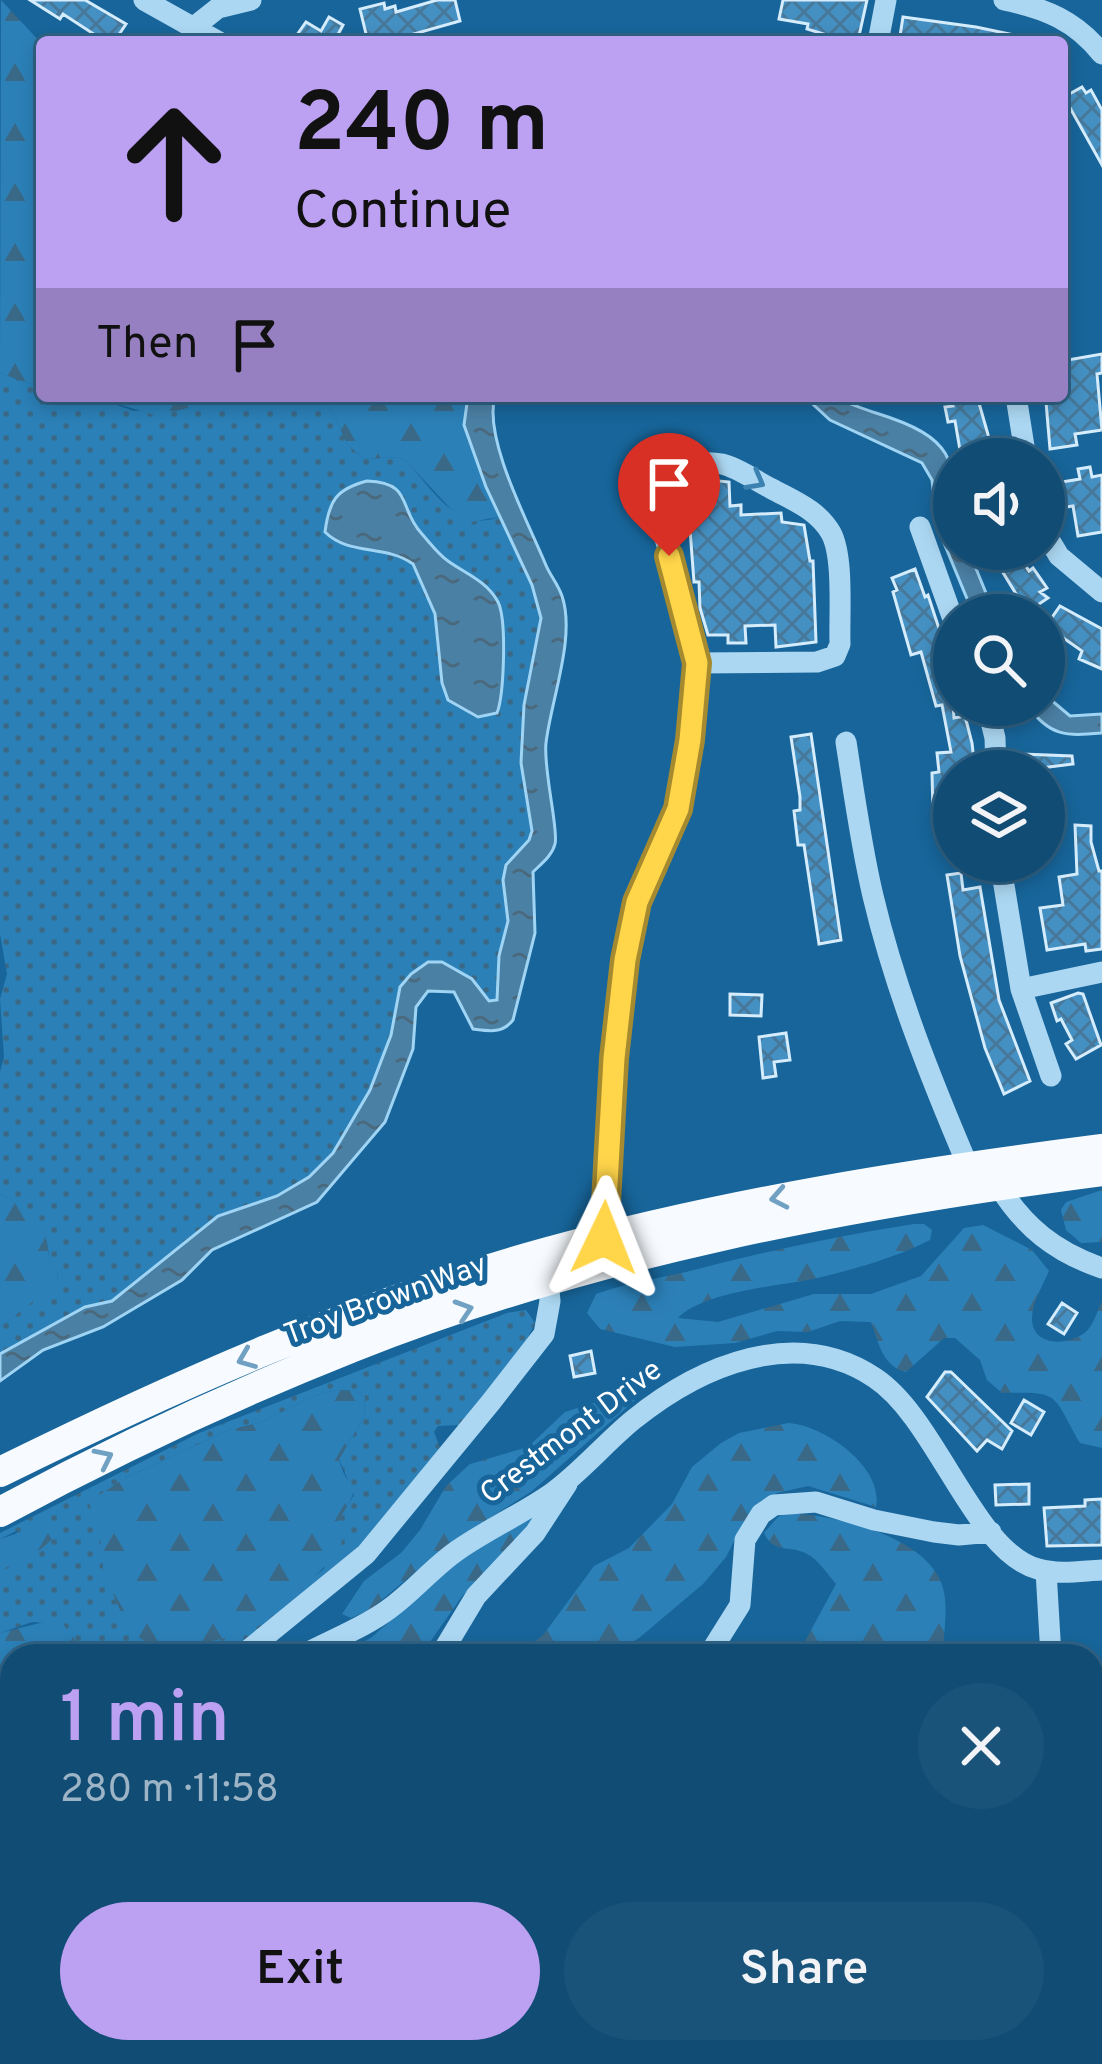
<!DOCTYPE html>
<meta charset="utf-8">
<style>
:root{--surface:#114c74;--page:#1a5379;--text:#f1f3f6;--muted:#9cb4c5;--line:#306386;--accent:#bca0f2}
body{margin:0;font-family:Overpass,sans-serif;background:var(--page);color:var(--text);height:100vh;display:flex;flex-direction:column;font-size:45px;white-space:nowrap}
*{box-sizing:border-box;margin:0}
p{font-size:39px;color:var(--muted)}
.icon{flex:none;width:66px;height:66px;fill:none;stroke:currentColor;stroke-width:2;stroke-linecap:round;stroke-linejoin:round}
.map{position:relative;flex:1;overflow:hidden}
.panel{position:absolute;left:0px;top:1644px;width:1104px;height:420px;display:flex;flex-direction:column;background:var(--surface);border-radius:36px 36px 0 0;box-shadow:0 6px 18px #0003,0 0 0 3px var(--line)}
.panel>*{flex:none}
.guide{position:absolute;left:36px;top:36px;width:1032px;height:366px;border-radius:12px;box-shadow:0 6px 18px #0003,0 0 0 3px var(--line);background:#bca0f2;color:#111;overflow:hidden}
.fabs{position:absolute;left:933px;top:438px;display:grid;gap:24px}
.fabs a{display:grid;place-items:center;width:132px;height:132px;border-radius:50%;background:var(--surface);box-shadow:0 6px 18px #0003,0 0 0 3px var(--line);font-size:60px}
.pin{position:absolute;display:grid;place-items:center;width:102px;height:102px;color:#fff;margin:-123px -51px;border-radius:50% 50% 50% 0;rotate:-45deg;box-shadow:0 0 12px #0007}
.pin .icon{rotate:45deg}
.me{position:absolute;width:132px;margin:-66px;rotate:2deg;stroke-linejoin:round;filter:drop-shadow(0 0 9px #0008)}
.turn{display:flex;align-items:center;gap:42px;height:252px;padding:0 60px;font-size:54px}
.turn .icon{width:156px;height:156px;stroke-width:2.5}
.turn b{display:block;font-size:84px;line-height:102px}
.then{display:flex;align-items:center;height:114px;padding:0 60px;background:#0003;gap:24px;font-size:45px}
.round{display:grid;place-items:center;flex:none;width:126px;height:126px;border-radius:63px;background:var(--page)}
.overview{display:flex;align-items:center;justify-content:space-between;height:204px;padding:0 60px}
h1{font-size:72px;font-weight:600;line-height:90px;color:var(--accent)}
.primary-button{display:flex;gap:24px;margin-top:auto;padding:24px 60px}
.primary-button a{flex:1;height:138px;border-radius:72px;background:var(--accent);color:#111;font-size:48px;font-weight:600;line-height:138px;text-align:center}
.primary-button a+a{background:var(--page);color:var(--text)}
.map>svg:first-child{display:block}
.green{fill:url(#green-dots);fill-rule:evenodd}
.forest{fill:url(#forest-firs)}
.water{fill:url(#water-ripples);stroke:#9fd4f4;stroke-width:3}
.building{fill:url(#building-cross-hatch);stroke:#d4ecfc;stroke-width:3}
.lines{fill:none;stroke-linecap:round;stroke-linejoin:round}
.minor{stroke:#acd7f2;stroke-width:21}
.major{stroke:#f7fbff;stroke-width:30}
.oneway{stroke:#3c82b0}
.oneway2{stroke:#71a1c2}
.route-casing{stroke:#a68a30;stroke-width:30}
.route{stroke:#ffd54a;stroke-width:21}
.labels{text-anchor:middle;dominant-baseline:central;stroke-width:10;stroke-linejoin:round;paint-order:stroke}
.street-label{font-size:30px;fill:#fff;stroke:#17659a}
</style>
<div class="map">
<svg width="1102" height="2064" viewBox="0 0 1102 2064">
<defs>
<pattern id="green-dots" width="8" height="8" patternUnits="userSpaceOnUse" patternTransform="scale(3)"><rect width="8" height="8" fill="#2b80b7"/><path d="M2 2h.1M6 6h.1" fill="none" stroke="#3a6987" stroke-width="1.8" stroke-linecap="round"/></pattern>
<pattern id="forest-firs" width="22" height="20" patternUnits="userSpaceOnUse" patternTransform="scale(3)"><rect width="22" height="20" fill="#2b80b7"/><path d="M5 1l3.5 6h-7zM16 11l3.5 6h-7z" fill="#3a6987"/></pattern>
<pattern id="water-ripples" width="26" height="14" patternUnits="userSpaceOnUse" patternTransform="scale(3)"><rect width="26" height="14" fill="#4b80a5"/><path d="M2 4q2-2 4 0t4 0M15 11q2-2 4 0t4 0" fill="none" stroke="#4b697d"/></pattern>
<pattern id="building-cross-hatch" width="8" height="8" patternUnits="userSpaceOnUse" patternTransform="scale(3)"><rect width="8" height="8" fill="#4490c2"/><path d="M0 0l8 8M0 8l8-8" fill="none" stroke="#477899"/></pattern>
</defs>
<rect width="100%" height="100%" fill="#17659a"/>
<path class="green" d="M0 373 42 388V396H91L134 411 190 406 182 396H326L347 444 364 459 398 457 408 463C433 490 457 533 499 517L532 585 541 618 524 705 522 781 532 831 530 840 512 856 503 880 508 921 499 956 498 1000 489 1001 472 979 428 962 400 987 391 1035 370 1090 333 1153 309 1177 277 1196 218 1216 112 1301 85 1307 0 1354V1327L58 1281 57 1270C47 1260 50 1256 47 1243 42 1219 20 1205 0 1194V1072L4 1057 0 999 7 974 0 934ZM367 481 387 482C410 505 417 535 443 557 455 568 471 573 483 583 523 618 491 676 478 717L457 707 442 683 435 614 413 564 375 549 352 548 349 486Z
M526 1310 535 1323 524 1346 459 1425 438 1426 434 1432 440 1448 367 1541 227 1656H87L62 1624 32 1622 0 1633V1571L18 1530 0 1539V1533L199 1433 507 1313ZM336 1390 356 1391 365 1397 364 1417 339 1459 354 1495 337 1522 324 1569 299 1588 103 1571V1550L125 1478 229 1430 262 1422 316 1395Z"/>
<path class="forest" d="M1 0 42 44V388L0 373Z
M91 396H182L191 407 158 416Z
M326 396H468L464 425 499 517 464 523 408 463 398 457 364 459 347 444Z
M1102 1190V1242L1081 1243 1066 1230 1061 1210 1066 1202Z
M0 1194C21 1205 42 1217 47 1243 49 1256 48 1260 57 1270L58 1282 0 1327Z
M914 1224H924L932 1230 930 1240C895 1258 852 1270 813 1279 778 1286 703 1292 678 1318L718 1322 814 1294H871L921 1276 964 1228 983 1225 1032 1250 1049 1271C1043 1285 1033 1301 1032 1317 1031 1345 1063 1347 1083 1334 1093 1328 1097 1311 1102 1301V1448L1080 1443C1051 1393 1062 1392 1002 1393L987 1380 980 1360 955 1338H944L906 1372C882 1366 879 1343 871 1322L840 1321 808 1332 777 1331 735 1343 675 1347 600 1329 587 1313 596 1294C626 1283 655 1279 686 1272 762 1252 837 1236 914 1224Z
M336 1390 356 1391 365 1397 364 1417 339 1459C349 1499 366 1475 338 1522 342 1532 344 1539 339 1549 333 1562 265 1624 251 1631 244 1635 232 1636 224 1638 189 1647 157 1656 128 1629L103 1570V1550L89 1502 125 1478 229 1430 262 1422 316 1395Z
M632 1391 642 1394 532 1491 446 1546 371 1609 351 1618 342 1614 364 1581 401 1553 420 1530 446 1486 470 1464 528 1447 565 1412Z
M788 1423C824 1425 884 1467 876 1507L808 1486 777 1493 745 1520 726 1557 703 1584 639 1638 609 1656H517L544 1634 594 1566 629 1548 672 1504 692 1467 721 1443 739 1433Z
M534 1513 537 1523 463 1595 420 1656H324L355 1647 372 1637 464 1556Z
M787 1513C834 1515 922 1535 941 1582 950 1604 943 1633 943 1656H797L836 1584C828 1575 818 1559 807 1554 790 1544 774 1555 764 1533L778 1517Z
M48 1523 58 1526 56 1536 41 1549 0 1571V1539Z
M52 1620 62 1623 87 1656H12V1728L0 1731V1633Z
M12 1796V2052H62L17 2064 0 2063V1798Z
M111 2052H245L244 2064H138Z"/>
<path class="water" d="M468 396H495C483 438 528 522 545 563 549 574 558 584 562 596 576 637 551 700 546 743 543 769 559 831 555 844 552 856 541 864 533 872L535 933 513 1020C502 1034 489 1031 473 1029L454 992 428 991 416 1007 413 1049 385 1122 317 1202 212 1250 182 1280 103 1327 43 1350 0 1381V1354L85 1307 112 1301 218 1216 277 1196 309 1177 333 1153 370 1090 391 1035 400 987 411 974 428 962H442L472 979 489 1001 497 1000 499 956 508 921 503 880 506 865 529 840 532 831 521 763 524 705 541 618 532 585 486 487 464 425Z
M804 396C839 396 845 403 876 413 966 441 954 466 954 549H968L995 615 973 613 937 526 932 480 922 463 830 420Z
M367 481C414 483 397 507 422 534 430 543 438 554 448 561 466 574 487 581 498 602 507 620 504 695 497 713L478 717 448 700 442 683 435 614 413 564C385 544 349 556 325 532 329 501 336 489 367 481Z
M1044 694 1070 716 1102 714V733C1066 736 1050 737 1027 705H1044Z"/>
<path class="building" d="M30 0H85L126 24 114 42H106L63 14 60 19Z
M437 0H455L460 21 403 37 404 42H368L360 9 384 3 385 9 395 6 396 12Z
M783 0H867L859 36 855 42H839L840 39 807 29 808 24 779 19Z
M329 17 343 25 335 40 329 36 338 42H292L306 22 321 31Z
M903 17 976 27 1019 36 1018 42H899Z
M1082 87 1086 93 1091 90 1102 110V165L1064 97Z
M1102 354V373L1097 374 1102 430 1075 434 1077 445 1050 449 1046 402H1050L1049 396H1062V361Z
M951 396H977L991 445 960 450 955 421 948 422 945 407 953 406Z
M1090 467 1092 477 1102 475V532L1078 536 1073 506 1066 507 1062 482 1080 479 1078 469Z
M710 480 729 482 730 506 741 505V515L781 513 782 522 804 525 810 561H813L816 642 776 647 775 625 745 626 746 643H728V635H708L700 608 699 582H694L687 490 711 489Z
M1013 555 1021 567 1025 565 1029 571 1033 568 1047 588 1040 592 1048 598 1027 612 999 566Z
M915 569 925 597 928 595 950 662 954 718 965 716 972 743 975 769 954 771 952 824 936 825 933 812 932 773 939 772 937 753 951 752 942 705 936 706 921 652 911 655 893 592 897 590 892 578Z
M1060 606 1102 629V669L1079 659 1082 651 1046 626Z
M811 734 841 940 819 944 804 845H798L794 811 800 810V797L791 737Z
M1022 754 1072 756 1073 764 1017 771V757Z
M1075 825 1091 826V842L1099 871H1102V949L1086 951 1085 944 1047 950 1040 908 1063 905 1059 877 1077 874Z
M961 873 963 890 980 887 999 1000 1030 1081 1004 1094 985 1048 960 956 947 875Z
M1078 993 1083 994 1101 1045 1076 1059 1066 1044 1072 1040 1061 1019 1057 1021 1051 1003Z
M730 994 762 995 761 1016 730 1015Z
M786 1033 790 1060 774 1062 776 1076 763 1078 759 1037Z
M1062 1303 1077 1313 1064 1334 1048 1324Z
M591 1351 595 1373 574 1377 570 1356Z
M945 1372H951L1012 1431 1002 1449 987 1440 977 1451 927 1397Z
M1024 1400 1044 1412 1031 1435 1011 1423Z
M1029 1484V1504L996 1505 995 1485Z
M1102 1499V1545L1047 1546 1044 1508 1085 1506V1500Z"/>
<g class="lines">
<path class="minor" d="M144 0 219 42
M1004 0C1045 8 1076 21 1102 54
M194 27 218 8 251 0
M878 42 886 0
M1016 396 1026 459
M920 527 954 622
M1044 531 1059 556 1102 592
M987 705 995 738 996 771
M846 742C854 793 861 845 873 896 895 989 931 1079 968 1166
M1000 861 1021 989 1051 1076
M1021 989 1102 972
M998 1185C1024 1227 1055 1252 1102 1268
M605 1246 614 1058 625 960 637 902 671 827 683 789 695 685 693 639 661 524C659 487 680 456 722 464 739 468 756 481 772 489 794 501 818 510 831 533 844 557 839 615 840 644L835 656 817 662 697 663
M1046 1571 1051 1656
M241 1656 366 1554 491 1402 544 1334 550 1301 547 1270
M301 1656C330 1640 362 1629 389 1609 414 1591 433 1567 458 1550 488 1529 522 1514 552 1493 581 1472 605 1443 633 1420 701 1365 796 1325 875 1378 937 1419 974 1552 1038 1569 1059 1575 1081 1571 1102 1570
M440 1656 476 1596 535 1533 567 1484
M708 1656 740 1605 745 1540 761 1514 774 1505 816 1502 874 1520 934 1532 959 1535 991 1532
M1092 1706 1102 1717
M0 1765 12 1763
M423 2064 429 2052
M909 2064 916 2052"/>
<path class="major" d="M0 1472C176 1385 358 1304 548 1252 730 1202 915 1173 1102 1149
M0 1512C115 1450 232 1395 353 1347 593 1252 848 1204 1102 1171"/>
</g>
<defs><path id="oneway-chevron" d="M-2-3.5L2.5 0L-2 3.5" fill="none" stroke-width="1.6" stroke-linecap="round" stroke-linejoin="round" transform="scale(3)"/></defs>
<use class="oneway" href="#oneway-chevron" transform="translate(756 481) rotate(29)"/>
<g class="oneway2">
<use href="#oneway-chevron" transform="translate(779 1198) rotate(169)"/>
<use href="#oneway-chevron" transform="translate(464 1310) rotate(-18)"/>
<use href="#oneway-chevron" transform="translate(246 1359) rotate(158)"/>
<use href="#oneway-chevron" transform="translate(104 1458) rotate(-26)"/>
</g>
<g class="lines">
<g class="route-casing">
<path id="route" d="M604 1238 614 1058 625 960 637 902 678 809 690 740 697 663 669 556"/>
</g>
<use href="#route" class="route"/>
</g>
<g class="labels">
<g class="street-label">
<text transform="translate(386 1301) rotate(-20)">Troy Brown Way</text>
<text transform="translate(572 1433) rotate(-37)">Crestmont Drive</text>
</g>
</g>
</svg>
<div class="fabs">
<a><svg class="icon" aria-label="sound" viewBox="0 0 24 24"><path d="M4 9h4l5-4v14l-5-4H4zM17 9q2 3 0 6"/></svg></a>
<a><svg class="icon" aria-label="search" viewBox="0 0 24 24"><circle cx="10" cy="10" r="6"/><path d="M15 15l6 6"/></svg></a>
<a><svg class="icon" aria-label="layers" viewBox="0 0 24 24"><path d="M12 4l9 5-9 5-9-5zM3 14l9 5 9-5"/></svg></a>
</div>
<div class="pin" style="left:669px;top:556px;background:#d93025"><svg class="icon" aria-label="arrive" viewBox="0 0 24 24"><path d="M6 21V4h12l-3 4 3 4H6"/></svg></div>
<svg class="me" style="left:604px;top:1238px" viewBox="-20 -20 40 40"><path d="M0-17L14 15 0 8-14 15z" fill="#ffd54a" stroke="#fff" stroke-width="4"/></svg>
<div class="guide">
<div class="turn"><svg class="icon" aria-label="ahead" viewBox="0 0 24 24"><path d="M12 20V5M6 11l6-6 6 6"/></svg><div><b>240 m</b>Continue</div></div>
<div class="then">Then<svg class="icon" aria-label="arrive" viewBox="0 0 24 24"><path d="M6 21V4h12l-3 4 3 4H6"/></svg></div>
</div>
<section class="panel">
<div class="overview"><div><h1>1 min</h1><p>280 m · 11:58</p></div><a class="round"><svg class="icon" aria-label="close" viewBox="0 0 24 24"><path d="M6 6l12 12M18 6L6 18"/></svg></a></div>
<div class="primary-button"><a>Exit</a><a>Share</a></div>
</section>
</div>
